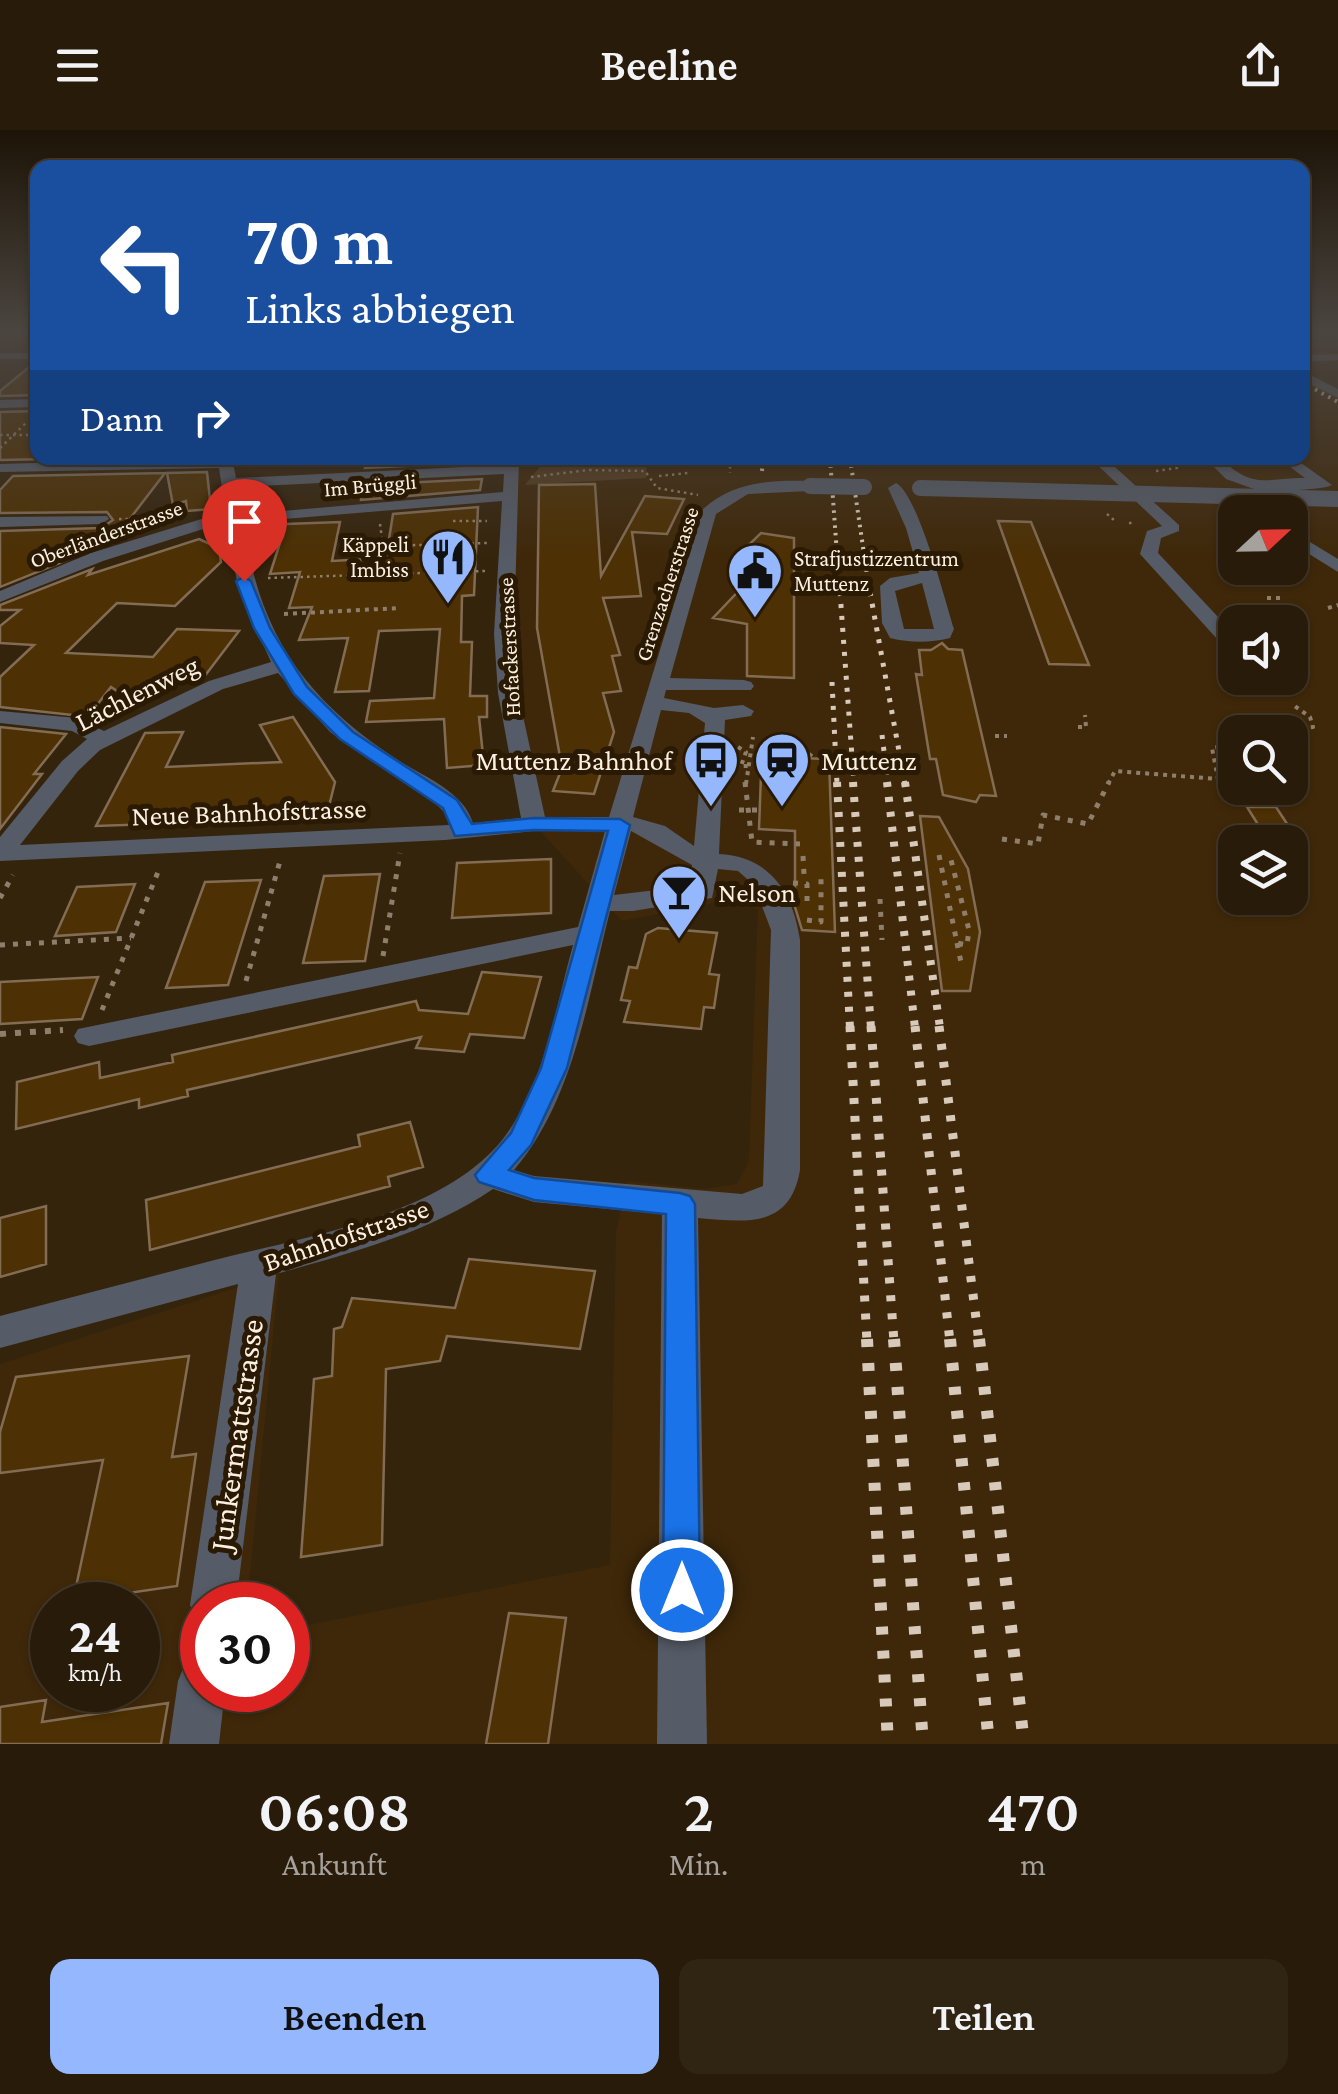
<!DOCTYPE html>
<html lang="de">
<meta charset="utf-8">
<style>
:root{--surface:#281b09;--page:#302412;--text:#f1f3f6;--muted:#a5a19c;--line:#44392a;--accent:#94b7fd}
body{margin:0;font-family:"Crimson Pro",serif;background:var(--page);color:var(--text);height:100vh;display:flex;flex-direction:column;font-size:38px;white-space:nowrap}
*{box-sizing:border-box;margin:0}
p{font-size:32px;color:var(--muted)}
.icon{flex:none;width:55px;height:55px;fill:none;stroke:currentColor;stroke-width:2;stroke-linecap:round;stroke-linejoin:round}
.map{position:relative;height:1614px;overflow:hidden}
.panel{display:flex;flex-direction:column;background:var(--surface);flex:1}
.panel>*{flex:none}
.top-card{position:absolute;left:30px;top:30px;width:1280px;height:305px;border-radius:20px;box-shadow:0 2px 8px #0004,0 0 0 2px var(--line);background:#1a4fa0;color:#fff;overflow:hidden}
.needle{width:65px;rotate:68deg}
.fabs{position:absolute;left:1218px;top:365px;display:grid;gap:20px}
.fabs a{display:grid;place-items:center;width:90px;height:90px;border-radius:20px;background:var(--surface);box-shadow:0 2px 8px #0004,0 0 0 2px var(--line);font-size:50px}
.speed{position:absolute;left:30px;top:1452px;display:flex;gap:20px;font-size:50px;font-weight:700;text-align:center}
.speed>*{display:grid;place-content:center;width:130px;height:130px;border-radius:50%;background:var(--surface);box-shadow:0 2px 8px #0004,0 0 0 2px var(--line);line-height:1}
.speed small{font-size:25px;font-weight:400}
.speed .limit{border:15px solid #d22;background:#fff;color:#111}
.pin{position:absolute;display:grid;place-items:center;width:85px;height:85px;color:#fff;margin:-102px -42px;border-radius:50% 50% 50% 0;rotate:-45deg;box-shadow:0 0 10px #0007}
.pin .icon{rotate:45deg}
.me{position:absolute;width:110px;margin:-55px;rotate:0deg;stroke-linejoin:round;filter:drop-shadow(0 0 8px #0008)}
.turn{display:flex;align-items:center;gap:35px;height:210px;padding:0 50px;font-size:45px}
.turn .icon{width:130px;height:130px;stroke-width:2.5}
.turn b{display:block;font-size:70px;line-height:85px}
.then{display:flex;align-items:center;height:95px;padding:0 50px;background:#0003;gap:20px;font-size:38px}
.eta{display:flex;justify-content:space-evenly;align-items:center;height:170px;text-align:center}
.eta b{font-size:60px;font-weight:600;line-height:70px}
.cta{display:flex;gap:20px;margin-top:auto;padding:20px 50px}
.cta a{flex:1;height:115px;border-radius:20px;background:var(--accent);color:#111;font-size:40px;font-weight:600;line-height:115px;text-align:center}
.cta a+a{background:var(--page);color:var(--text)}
header{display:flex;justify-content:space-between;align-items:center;height:130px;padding:0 50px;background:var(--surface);font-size:45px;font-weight:600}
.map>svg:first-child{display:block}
.built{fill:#3f2809;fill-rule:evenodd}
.green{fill:#533c1e}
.building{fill:#4d3003;stroke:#826c54;stroke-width:2.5}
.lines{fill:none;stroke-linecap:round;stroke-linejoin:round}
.path-far3{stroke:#8e7f6c;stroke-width:2.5;stroke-dasharray:2.5 4;stroke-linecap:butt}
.path-far2{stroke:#8e7f6c;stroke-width:4;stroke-dasharray:4 5;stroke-linecap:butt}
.path-far1{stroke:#8e7f6c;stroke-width:5;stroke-dasharray:5 8;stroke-linecap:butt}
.path{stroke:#8e7f6c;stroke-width:6;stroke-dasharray:6 9;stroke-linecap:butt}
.minor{fill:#555b67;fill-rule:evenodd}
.rail-far4{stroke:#d7cabb;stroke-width:4;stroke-dasharray:2.5 5;stroke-linecap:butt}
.rail-far3{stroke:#d7cabb;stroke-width:5;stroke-dasharray:4 8;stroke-linecap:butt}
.rail-far2{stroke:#d7cabb;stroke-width:8;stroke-dasharray:5 10;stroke-linecap:butt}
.rail-far1{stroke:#d7cabb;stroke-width:9;stroke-dasharray:6 12;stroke-linecap:butt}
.rail{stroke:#d7cabb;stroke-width:12;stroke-dasharray:8 16;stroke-linecap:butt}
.minor-bridge{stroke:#555b67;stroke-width:16}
.route{fill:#1a73e8;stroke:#114b97;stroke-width:2.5}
.labels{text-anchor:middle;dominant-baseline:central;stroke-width:10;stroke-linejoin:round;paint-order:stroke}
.far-street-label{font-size:22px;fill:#fcf0e3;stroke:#2b1a03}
.far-poi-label{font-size:22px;fill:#fcf0e3;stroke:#2b1a03;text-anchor:end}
.street-label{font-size:28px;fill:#fcf0e3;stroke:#2b1a03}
.poi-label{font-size:28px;fill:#fcf0e3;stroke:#2b1a03;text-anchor:start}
.near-street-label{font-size:32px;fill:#fcf0e3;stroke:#2b1a03}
</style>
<header><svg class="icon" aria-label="menu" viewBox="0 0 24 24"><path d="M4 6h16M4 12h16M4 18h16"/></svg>Beeline<svg class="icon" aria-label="share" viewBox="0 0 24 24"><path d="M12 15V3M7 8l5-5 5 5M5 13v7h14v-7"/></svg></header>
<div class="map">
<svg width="1338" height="1614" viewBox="0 0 1338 1614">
<rect width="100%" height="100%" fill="#35240c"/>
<path class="built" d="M1303 245 1338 264V1614H0V1234L279 1144 247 1475H202V1560H288V1499L610 1435 616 1103 627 1051 705 1059 737 1054 749 1031 758 779 723 771 622 791 534 694 508 563 512 328H1302ZM1235 382H1290V438H1235ZM1235 492H1290V548H1235ZM1235 602H1290V658H1235ZM1235 712H1290V768H1235ZM52 1475H138V1560H52Z"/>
<path class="green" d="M547 328H640L647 331 646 348 525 355Z"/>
<path class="building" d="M34 233H38V265L0 266V261Z
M38 281V328H100L0 330V282Z
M368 328H397L396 331 484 329V332L365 338Z
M207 342 211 379 187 381 186 371 173 375 167 343Z
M165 343 112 412 0 457V401L101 398 113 390 107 382 0 383V360L13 346Z
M482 349 480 360 361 370 362 355Z
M595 354 601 446 645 366 684 369 667 404 632 402 641 466 603 468 620 525 612 526 621 561 603 563 614 602 594 664 553 661 562 638 537 498 539 355Z
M478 377 474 465 462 466 461 512H472L470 566H487V587H479L484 635 447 638 444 589 366 592 370 571 434 568 440 499 379 501 369 561 335 562 348 508 299 510 312 477 289 478 300 442 270 444 286 394 340 392 332 431 386 428 393 384Z
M998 391 1031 392 1089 535 1049 534Z
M761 403 794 408V548L747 546V494L713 488 750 449 729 434Z
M199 409 219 418 221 432 175 476 117 473 66 523 153 527 177 499 239 501 204 547 163 545 138 575 111 557 93 580H86L81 586 0 577V547L34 515 0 513V496L20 480H0V475L92 439 88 445Z
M942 513 948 519 962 520 996 666 980 665 976 672 943 665 936 629H930L916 544 922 545 919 520H931Z
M293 587 335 652 326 688 96 696 145 603 183 602 166 637 281 632 260 595Z
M0 597 66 604 34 644H42L0 699Z
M797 628 829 629 835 802 802 800 795 777V701L759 699 761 645H769V630Z
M1247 677H1276L1299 712H1269Z
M920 686 939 687 968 739 980 802 970 861H942Z
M551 729V783L452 788 457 733Z
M380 744 365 831 303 833 324 746Z
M261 750 228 855 166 858 205 752Z
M135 754 116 802 55 806 77 757Z
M658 798 717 803 709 844 719 845 714 878 704 877 701 899 624 892 630 871 621 870 629 837 637 838 646 804Z
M482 842 541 847 524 908 470 904 464 922 416 918 421 907 187 960 188 966 139 978V969L16 999 17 952 99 932 100 948 173 932 172 925 416 871 419 880 468 884Z
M98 847 82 889 0 894V852Z
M410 992 423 1037 388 1047 390 1056 150 1120 146 1070 360 1016 358 1005Z
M46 1076V1134L0 1147V1088Z
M469 1129 595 1141 580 1219 447 1206 440 1231 386 1239 382 1415 301 1427 314 1249 332 1246 334 1199 342 1197 352 1168 455 1178Z
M189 1226 172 1327 196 1324 177 1456 73 1471 103 1330 0 1343V1302L16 1247Z
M509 1483 566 1488 548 1614H486Z
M46 1570 42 1592 168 1573 161 1614H0V1577Z"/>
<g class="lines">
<path class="path-far3" d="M0 305H38
M0 318 27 292
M730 336V343
M1156 341 1177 338 1171 328
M659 346 688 343
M531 347 588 340 645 341 657 358 698 365
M1107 384 1115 391
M119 389H148
M453 391H487
M1129 393H1133
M380 394 383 416 488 413
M268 448 486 441"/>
<path class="path-far2" d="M1267 468H1285
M1328 478 1338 475
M284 484 400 478
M1078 597H1086L1085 585
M1257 602 1313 597 1310 587 1292 574
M995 606H1007
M787 608 813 627
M738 617 746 622 741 636H748
M746 654 753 607
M1108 654 1115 641 1218 649 1212 618 1235 614"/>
<path class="path-far1" d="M745 652 752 712 800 714
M1253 677 1251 673H1283
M739 680H760
M1002 709 1038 714 1043 685 1088 694 1109 652
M939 725 957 813 967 815 969 800 950 726
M803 726 804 744
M793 753 807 754V774
M0 768 13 745
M880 769 882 810
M807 790 821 792V745
M957 813 962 837
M0 815 131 808
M383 826 400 723
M246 851 280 731
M102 880 160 737"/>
<path class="path" d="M0 904 63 900"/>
<path class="minor" d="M0 202H9L0 207Z
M0 223H38V229H0Z
M1338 224V230L1302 232V225Z
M1302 241 1338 259V268L1302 250Z
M38 269V277L0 278V270Z
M218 328H232L236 348 504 335 505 328H519L514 504 518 563 545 687H609L703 379C734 351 771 350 810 351L818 356 810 361 748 364 716 384 670 548 744 550 751 552 754 556 751 560H666L664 568 714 578 743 575 754 581 751 586 725 590 719 724C769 726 793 762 800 810V1040C790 1099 746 1092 698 1088L707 1614H657L662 1084 534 1072 493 1059C428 1103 351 1123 276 1144L236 1475H202V1494L197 1491 190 1475 238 1154 0 1218V1186C69 1168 138 1150 207 1132 299 1108 451 1085 508 1002 545 949 556 876 573 815L89 916 78 913 74 906 78 899 578 797 605 701H534L445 710 0 731V707L62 631 87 609 72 601 0 593V581L77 588 104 601 209 551 271 532 239 461 225 392 103 431 0 472V461L91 423 221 383 224 371 219 338 0 342V334ZM504 344 503 362 236 385 240 371 237 357ZM502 371 494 504 498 563 521 688 473 693C463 661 424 647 398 630 306 570 260 506 244 396L272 390ZM278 543 330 602 437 675 446 684 449 695 20 715 78 641 100 620 223 559ZM661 580 689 583 705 593 694 716 665 696 633 687ZM631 701 692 735 690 756 614 765ZM718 739 738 741 754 755 771 800 763 1056 742 1064 534 1046 514 1040C574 970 588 867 610 781H633L712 768Z
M1090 328H1105L1179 395V401L1161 408 1158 423 1235 505V523L1228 521 1140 424 1147 401 1162 396Z
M1205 328H1220C1254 360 1264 348 1305 348L1278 328H1294L1332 355C1324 360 1285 359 1267 365L1265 369 1279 382H1262L1249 370 1254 359 1226 349Z
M896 353C918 364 945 471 954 499L950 508C929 513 911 513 890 508L882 493 880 456 890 448 919 443 906 398 888 358ZM922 453 934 499H904L895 461Z
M107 386 109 389 101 394 0 397V387Z
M1290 400 1338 429V442L1290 412Z
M1253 548H1274L1286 562 1283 566H1269Z
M202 1527V1560H225L219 1614H169L178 1551 185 1534Z"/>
<path class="rail-far4" d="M1302 252 1338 272
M830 328 840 465
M850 328 870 465
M762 341 763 328"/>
<path class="rail-far3" d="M840 462 854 654
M870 462 905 654
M832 552 837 654
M882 605 888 654"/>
<path class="rail-far2" d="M837 652 850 898
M853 652 871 898
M887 652 915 898
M905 652 940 898"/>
<path class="rail-far1" d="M850 896 867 1212
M871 896 894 1212
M915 896 950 1212
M939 896 979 1212"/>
<path class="rail" d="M867 1209 888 1614
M894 1209 923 1614
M950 1209 989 1614
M979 1209 1024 1614"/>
<path class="minor-bridge" d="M810 356 864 357
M920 358 1338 369"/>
</g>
<linearGradient id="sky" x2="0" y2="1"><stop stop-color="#1d1407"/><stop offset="0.47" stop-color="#4b4540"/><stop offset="1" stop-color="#4b4540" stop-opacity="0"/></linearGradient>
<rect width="1338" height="428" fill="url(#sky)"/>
<path class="route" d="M244 447 251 451 270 498 307 557 353 602 457 670 472 694 534 688 620 689 630 695 567 938 531 1015 509 1040 534 1048 680 1063 690 1066 695 1074 700 1460 695 1473 682 1479 668 1473 663 1460 666 1084 534 1070 479 1052 475 1045 511 1003 541 938 608 701 534 700 455 706 443 678 340 609 294 564 254 498 236 451Z"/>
<defs>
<g id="restaurant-pin" transform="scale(2.875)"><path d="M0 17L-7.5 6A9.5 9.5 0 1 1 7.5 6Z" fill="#94b7fd" stroke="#2b1a03"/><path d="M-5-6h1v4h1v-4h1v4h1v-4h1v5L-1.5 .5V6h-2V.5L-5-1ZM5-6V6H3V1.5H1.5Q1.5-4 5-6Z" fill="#111"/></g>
<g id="civic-pin" transform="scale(2.875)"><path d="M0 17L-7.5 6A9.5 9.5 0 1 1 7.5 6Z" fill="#94b7fd" stroke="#2b1a03"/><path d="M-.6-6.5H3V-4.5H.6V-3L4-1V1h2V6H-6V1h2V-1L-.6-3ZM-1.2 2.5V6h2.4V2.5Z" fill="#111"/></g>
<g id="bus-pin" transform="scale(2.875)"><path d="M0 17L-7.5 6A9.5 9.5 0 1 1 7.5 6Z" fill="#94b7fd" stroke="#2b1a03"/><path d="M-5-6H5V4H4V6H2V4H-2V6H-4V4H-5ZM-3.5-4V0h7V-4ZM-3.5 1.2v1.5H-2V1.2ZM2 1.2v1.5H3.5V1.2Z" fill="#111"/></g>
<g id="station-pin" transform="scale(2.875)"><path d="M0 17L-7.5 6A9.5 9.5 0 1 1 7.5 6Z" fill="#94b7fd" stroke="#2b1a03"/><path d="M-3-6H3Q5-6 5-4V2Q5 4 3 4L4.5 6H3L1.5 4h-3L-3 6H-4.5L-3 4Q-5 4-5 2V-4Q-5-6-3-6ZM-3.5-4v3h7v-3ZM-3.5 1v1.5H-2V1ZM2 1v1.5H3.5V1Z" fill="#111"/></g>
<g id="bar-pin" transform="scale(2.875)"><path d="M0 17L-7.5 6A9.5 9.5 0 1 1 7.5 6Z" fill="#94b7fd" stroke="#2b1a03"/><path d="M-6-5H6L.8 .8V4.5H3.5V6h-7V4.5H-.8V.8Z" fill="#111"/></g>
</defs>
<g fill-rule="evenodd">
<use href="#restaurant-pin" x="448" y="427"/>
<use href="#civic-pin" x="755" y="441"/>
<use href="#bus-pin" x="711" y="630"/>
<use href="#station-pin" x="782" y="630"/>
<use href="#bar-pin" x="679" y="762"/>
</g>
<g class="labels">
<g class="far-street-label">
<text transform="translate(370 355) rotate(-5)">Im Brüggli</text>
<text transform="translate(106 404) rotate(-20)">Oberländerstrasse</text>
<text transform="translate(667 454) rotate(-72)">Grenzacherstrasse</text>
<text transform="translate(509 517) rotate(-93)">Hofackerstrasse</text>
</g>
<g class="far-poi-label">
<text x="409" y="414">Käppeli<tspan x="409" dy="25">Imbiss</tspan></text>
<text x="794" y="428" text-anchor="start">Strafjustizzentrum<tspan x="794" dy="25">Muttenz</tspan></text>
</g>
<g class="street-label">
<text transform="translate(137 563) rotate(-27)">Lächlenweg</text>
<text transform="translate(249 682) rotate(-2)">Neue Bahnhofstrasse</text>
<text transform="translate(346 1105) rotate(-19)">Bahnhofstrasse</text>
</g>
<g class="poi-label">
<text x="672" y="630" text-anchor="end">Muttenz Bahnhof</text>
<text x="821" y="630">Muttenz</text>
<text x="718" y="762">Nelson</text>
</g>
<g class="near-street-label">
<text transform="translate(236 1305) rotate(-82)">Junkermattstrasse</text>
</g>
</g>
</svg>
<div class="fabs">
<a><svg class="needle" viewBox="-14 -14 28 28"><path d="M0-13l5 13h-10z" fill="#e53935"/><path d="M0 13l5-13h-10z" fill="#a5a19c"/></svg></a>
<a><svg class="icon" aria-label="sound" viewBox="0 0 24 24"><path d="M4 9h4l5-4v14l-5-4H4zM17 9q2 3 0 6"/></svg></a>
<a><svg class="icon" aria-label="search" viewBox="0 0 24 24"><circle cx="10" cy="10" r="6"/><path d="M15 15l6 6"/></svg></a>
<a><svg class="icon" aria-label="layers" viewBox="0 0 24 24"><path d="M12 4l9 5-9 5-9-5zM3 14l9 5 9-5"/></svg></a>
</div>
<div class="speed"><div>24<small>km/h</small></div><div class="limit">30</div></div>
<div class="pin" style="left:244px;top:451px;background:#d93025"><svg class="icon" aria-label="arrive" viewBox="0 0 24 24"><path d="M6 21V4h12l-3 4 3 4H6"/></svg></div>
<svg class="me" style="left:682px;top:1460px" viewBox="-20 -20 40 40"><circle r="17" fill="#1a73e8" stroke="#fff" stroke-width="3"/><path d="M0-11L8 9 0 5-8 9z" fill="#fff"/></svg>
<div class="top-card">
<div class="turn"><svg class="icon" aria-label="left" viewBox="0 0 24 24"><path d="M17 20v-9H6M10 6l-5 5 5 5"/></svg><div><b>70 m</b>Links abbiegen</div></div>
<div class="then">Dann<svg class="icon" aria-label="right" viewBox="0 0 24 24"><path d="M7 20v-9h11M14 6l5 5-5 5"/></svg></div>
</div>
</div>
<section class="panel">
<div class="eta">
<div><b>06:08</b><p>Ankunft</p></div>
<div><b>2</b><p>Min.</p></div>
<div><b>470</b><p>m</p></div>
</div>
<div class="cta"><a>Beenden</a><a>Teilen</a></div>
</section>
